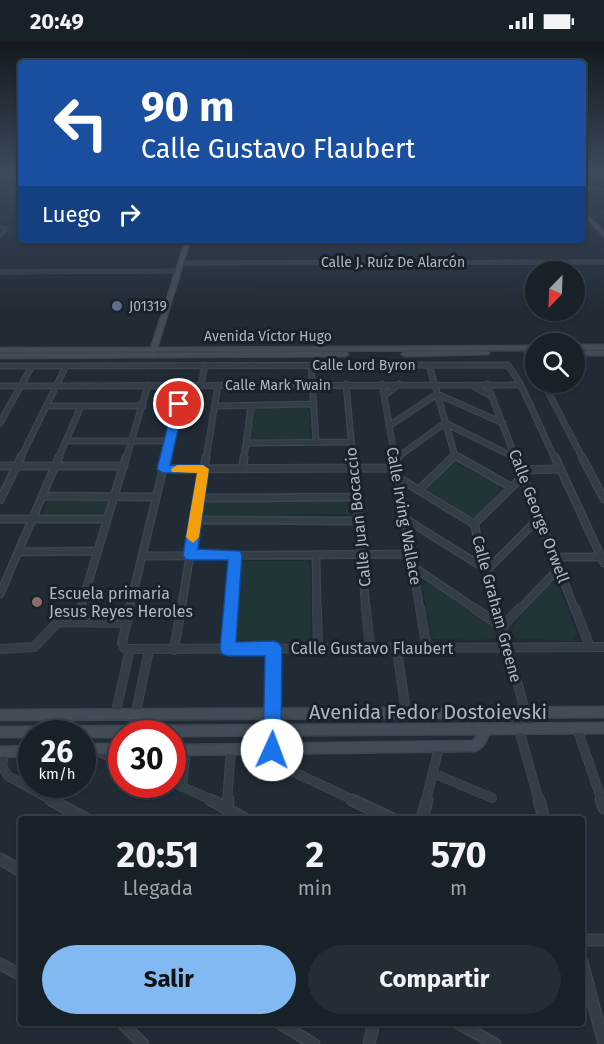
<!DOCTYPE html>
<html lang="es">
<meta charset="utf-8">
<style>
:root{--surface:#182028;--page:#252d34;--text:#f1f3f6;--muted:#9fa3a8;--line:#363e45;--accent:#83b9f2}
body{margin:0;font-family:"Fira Sans",sans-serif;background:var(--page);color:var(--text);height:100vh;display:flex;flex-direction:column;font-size:22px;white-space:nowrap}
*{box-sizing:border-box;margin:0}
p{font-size:20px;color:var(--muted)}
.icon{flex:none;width:33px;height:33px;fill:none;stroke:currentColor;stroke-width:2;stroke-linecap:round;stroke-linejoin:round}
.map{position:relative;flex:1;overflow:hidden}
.side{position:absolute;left:18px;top:774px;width:567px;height:210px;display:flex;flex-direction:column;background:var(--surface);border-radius:6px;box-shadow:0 2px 4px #0004,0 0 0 2px var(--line)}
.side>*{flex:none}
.top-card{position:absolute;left:18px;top:18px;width:568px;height:183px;border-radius:6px;box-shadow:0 2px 4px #0004,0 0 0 2px var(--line);background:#1a4fa0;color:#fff;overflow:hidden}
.needle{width:39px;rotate:203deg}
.tools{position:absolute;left:525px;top:219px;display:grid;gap:12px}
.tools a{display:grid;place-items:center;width:60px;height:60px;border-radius:50%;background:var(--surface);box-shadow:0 2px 4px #0004,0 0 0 2px var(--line);font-size:30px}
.speed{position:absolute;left:18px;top:678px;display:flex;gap:12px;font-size:30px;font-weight:700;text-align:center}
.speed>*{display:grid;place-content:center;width:78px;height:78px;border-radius:50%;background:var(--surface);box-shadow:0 2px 4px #0004,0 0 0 2px var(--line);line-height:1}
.speed small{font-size:15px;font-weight:400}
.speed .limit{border:9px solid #d22;background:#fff;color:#111}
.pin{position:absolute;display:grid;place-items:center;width:51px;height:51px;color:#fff;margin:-26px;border:3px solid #fff;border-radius:50%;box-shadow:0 2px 6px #0007}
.me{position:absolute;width:66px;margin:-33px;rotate:2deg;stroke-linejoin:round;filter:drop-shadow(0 0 4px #0008)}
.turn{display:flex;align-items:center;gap:21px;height:126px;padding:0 24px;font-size:27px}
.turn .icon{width:78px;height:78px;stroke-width:2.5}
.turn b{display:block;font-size:42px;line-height:51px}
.then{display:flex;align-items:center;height:57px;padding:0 24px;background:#0003;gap:12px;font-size:22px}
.eta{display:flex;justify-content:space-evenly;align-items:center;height:102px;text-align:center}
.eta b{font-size:36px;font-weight:700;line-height:42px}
.primary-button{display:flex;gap:12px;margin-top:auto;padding:12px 24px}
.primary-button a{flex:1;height:69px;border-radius:36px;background:var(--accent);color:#111;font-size:24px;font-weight:700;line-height:69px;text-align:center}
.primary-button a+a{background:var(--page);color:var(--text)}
.status{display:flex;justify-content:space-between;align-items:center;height:42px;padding:0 30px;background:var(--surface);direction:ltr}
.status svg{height:16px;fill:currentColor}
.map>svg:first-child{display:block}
.green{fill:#223536}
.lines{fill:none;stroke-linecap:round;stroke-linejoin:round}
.stream{stroke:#152331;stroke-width:1.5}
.street-far5-casing{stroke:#3d464f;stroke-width:4.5}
.street-far4-casing{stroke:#3d464f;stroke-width:5}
.street-far3-casing{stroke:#3d464f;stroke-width:7}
.street-far2-casing{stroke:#3d464f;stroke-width:9}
.street-far1-casing{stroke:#3d464f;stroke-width:10}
.street-casing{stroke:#3d464f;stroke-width:13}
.secondary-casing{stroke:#3d464f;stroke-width:3}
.street-far5{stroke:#333d45;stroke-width:3}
.street-far4{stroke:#333d45;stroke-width:4}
.street-far3{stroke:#333d45;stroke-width:4.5}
.street-far2{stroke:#333d45;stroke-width:6}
.street-far1{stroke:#333d45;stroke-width:8}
.street{stroke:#333d45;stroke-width:10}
.secondary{fill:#424c58;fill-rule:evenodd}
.rail-casing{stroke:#55616c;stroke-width:2}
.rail{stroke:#19222a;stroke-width:1.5;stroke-dasharray:3;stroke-linecap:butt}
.route{fill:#1a73e8;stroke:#114b97;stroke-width:1.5}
.slow{fill:#f59e0b}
.service-dot{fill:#5c6f8a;stroke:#19222a;stroke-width:2}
.education-dot{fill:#8d6e63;stroke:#19222a;stroke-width:2}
.labels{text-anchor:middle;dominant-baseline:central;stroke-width:6;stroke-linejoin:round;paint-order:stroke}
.far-street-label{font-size:14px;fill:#adb7c2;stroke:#19222a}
.far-poi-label{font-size:14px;fill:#adb7c2;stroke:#19222a;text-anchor:start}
.street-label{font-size:16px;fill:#adb7c2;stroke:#19222a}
.poi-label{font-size:16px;fill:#adb7c2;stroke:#19222a;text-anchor:start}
.near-street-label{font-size:20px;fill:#adb7c2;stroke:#19222a}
</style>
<div class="status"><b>20:49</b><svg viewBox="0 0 49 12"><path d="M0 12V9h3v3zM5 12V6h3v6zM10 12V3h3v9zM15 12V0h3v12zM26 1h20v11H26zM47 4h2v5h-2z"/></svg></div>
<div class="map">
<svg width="604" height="1002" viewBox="0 0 604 1002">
<rect width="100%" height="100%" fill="#202b35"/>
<path class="green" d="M256 366H306L309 368 310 396 304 398H252L250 396 254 368Z
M452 421 458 422 498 443 500 447 475 475 469 474 427 447Z
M53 457H106L107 460 105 471 100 473 42 474 48 459Z
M209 459H344L350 462V472L206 474 202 471 204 463Z
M244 519H306L310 523 311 595 305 601 241 598 235 595 240 522Z
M427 540 495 587 496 596 482 598 433 597 422 544Z
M550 541 558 543 577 592 573 599 515 596 511 586Z"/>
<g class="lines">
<path class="stream" d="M588 167H604"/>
<g class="street-far5-casing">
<path id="street-far5" d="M0 185 6 187 0 194"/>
</g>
<g class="street-far4-casing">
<path id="street-far4" d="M181 221 604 220
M0 230 179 229"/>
</g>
<g class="street-far3-casing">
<path id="street-far3" d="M525 306 536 326
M311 323 316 400
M429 323 455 414 460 417
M0 324 508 323 521 343 555 417
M543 340 583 417
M346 342 353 417
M382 342 395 417
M487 342 516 417
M201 343 205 323
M471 343 491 354
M0 344 521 343
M384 354 399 342
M47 364H143
M215 364 314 362
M0 381 32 324
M389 384 437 352 503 381
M66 399H170
M246 401 351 400
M20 417 66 324
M58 417 81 364
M126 417 148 343
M165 417 183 343
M206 417 218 343
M244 417 251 364
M395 417 445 381 516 416
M452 417 455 414"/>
</g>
<g class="street-far2-casing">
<path id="street-far2" d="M353 415 366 568
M395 415 420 568
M458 415 511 445
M516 415 575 568
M555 415 604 521
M582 415 604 457
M394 418 398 415
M0 424H124
M163 427 396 426
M243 427 244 415
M521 428 559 427
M397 435 474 482 497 568
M420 447 453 415
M42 454 156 455
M199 456 355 455
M0 458 21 415
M404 476 487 528 539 476
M0 477H107
M195 478 358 479
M474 482 523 434
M18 510 96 509
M316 513 317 568
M144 514 410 512
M555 515H601
M412 524 477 568
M0 552 59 415
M80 568 126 415
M129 568 166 415
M181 568 206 415
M231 568 235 513
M519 568 559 526"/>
</g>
<g class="street-far1-casing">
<path id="street-far1" d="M130 566 122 601 125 607 604 605
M317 566 318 606
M366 566 370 607
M420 566 427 606
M474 566 502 585 520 566
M497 566 530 687
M575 566 590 605
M77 579 81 566
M274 606 272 708 276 722 356 759
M0 607 34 605 58 580 126 581
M228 607 231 566
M397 607 406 671
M174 608 181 566
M514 670 539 759
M115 673 130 607
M577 686 602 759
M132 689 149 608
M4 710 2 725 8 734 54 759
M99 710 122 720
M433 731 492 756
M172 740 214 759
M182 743 186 708
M227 759 231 708
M426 759 439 705"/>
</g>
<g class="street-casing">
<path id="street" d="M51 758 86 777
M211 758 245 777
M352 758 393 777
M539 758 544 777
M601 758 604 766
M227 766 228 758
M422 777 427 758
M0 817 21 829
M582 898H604
M582 920 604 1002
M0 922 21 933
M122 981 143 1002
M279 981 314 1002
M458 981 495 1002
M369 1002 374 981"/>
</g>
<g class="secondary-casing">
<path id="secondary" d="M584 170 604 190V194L584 173Z
M186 198H190L157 306 536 304V308L156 309 155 311 345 310 348 312 345 314 0 316V312L152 311 150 309 0 310V306H151Z
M574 303H604V307H574Z
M486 309 489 311 488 312 405 314 402 312 405 310Z
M574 309H604V313H574Z
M604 665V675L0 678V668Z
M604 681V691L489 692C486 700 483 706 475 709L172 713V703L473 699 479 692 172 694V692H122V695H82V692H32V695H0V685Z
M82 702H122V712H82Z
M32 704V714L0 715V705Z"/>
</g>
<use href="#street-far5" class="street-far5"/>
<use href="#street-far4" class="street-far4"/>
<use href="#street-far3" class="street-far3"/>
<use href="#street-far2" class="street-far2"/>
<use href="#street-far1" class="street-far1"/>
<use href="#street" class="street"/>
<use href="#secondary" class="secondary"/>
<g class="rail-casing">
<path id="rail" d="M584 145 604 147"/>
</g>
<use href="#rail" class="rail"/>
</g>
<linearGradient id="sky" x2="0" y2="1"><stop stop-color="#12181d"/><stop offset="0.48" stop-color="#3c4a5c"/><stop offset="1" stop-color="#3c4a5c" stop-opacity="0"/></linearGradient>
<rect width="604" height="271" fill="url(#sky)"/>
<path class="route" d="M179 359 184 362 170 423H203L209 427 198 507 240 509 242 513 236 600 274 599 279 601 282 606 281 708 278 714 272 717 266 714 263 708 265 614H228L222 612 220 607 228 518H190L185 517 183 513 197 431H163L157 427 173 362Z"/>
<path class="slow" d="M177 423H203L209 427 199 495 193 501 186 495 197 431 172 430 171 427Z"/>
<circle class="service-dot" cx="117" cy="264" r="6"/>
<circle class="education-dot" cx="37" cy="560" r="6"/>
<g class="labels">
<g class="far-street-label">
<text x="393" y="220">Calle J. Ruíz De Alarcón</text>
<text x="268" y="294">Avenida Víctor Hugo</text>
<text x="364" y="323">Calle Lord Byron</text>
<text x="278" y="343">Calle Mark Twain</text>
</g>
<g class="far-poi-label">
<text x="129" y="264">J01319</text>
</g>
<g class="street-label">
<text transform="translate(404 474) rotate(80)">Calle Irving Wallace</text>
<text transform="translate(539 474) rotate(69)">Calle George Orwell</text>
<text transform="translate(358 475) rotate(-96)">Calle Juan Bocaccio</text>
<text transform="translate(497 567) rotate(75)">Calle Graham Greene</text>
<text x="372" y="606">Calle Gustavo Flaubert</text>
</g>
<g class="poi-label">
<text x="49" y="551">Escuela primaria<tspan x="49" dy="18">Jesus Reyes Heroles</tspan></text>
</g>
<g class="near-street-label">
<text x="428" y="670">Avenida Fedor Dostoievski</text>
</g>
</g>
</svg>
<div class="tools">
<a><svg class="needle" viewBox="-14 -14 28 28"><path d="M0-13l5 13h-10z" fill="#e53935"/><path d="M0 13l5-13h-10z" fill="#9fa3a8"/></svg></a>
<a><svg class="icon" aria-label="search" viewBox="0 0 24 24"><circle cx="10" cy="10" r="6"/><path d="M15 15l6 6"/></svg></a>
</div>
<div class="speed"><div>26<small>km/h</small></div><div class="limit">30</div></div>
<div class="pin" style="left:179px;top:362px;background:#d93025"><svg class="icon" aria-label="arrive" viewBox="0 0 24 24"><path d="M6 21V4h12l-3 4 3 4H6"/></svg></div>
<svg class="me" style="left:272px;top:708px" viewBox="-20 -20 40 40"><circle r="19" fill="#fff"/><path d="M0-13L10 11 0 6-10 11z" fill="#1a73e8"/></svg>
<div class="top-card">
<div class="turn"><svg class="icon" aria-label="left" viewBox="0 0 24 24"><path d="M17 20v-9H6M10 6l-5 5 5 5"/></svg><div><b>90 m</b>Calle Gustavo Flaubert</div></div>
<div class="then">Luego<svg class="icon" aria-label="right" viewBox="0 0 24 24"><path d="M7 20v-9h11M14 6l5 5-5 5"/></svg></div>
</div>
<section class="side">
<div class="eta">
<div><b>20:51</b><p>Llegada</p></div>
<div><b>2</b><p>min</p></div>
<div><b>570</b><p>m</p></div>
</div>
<div class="primary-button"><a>Salir</a><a>Compartir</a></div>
</section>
</div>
